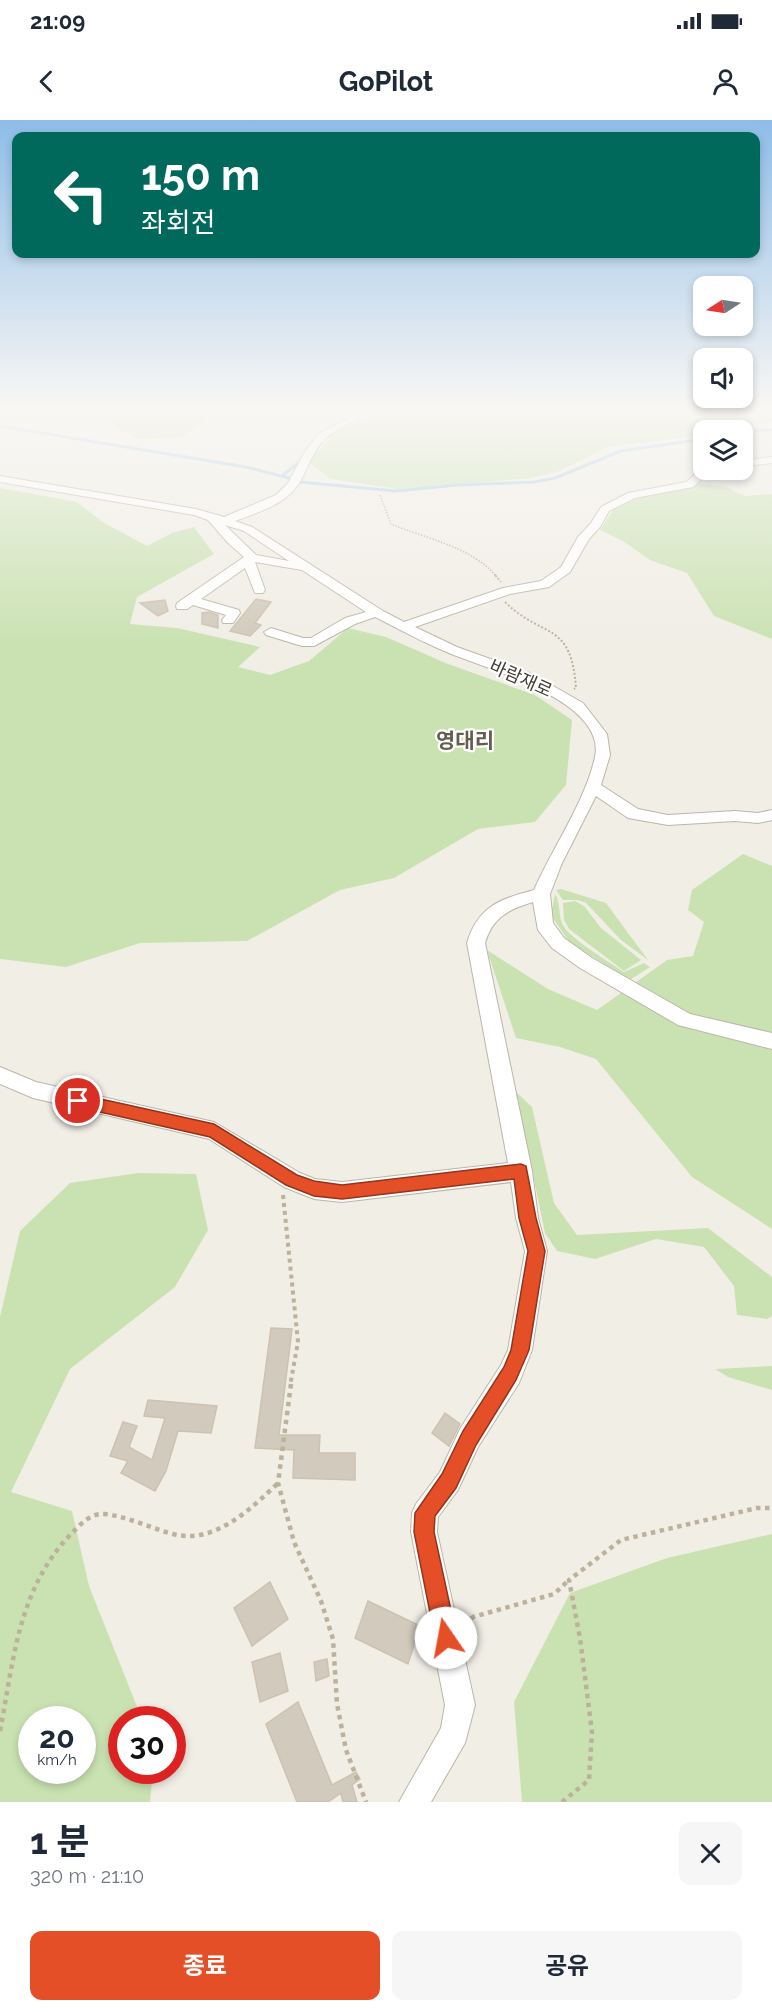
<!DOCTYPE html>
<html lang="ko">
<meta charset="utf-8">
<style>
:root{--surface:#fff;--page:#f6f6f7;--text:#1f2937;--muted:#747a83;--accent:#e54f28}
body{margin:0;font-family:Raleway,"Noto Sans KR",sans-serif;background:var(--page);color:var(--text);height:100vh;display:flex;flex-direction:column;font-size:22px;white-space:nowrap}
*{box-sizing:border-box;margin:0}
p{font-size:20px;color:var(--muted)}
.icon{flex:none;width:33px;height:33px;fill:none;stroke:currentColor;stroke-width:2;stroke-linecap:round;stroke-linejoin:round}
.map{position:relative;height:1682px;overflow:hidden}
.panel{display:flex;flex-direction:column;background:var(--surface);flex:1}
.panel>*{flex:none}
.banner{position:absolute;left:12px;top:12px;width:748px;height:126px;border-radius:12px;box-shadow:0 3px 9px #0003;background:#00695c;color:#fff;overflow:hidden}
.needle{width:39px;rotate:258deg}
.tools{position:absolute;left:693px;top:156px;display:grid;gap:12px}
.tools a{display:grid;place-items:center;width:60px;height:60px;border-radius:12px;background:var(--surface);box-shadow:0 3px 9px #0003;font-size:30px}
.speed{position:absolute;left:18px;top:1586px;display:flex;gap:12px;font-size:30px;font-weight:700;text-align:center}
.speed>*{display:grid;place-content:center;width:78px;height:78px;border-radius:50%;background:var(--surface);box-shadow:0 3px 9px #0003;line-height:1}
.speed small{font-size:15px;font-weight:400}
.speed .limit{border:9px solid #d22;background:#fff;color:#111}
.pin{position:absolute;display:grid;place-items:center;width:51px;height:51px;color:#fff;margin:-26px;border:3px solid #fff;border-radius:50%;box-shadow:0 2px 6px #0007}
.me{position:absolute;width:66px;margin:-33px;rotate:348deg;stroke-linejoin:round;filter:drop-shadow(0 0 4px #0008)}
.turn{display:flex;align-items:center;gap:21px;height:126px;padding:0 30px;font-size:27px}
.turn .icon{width:78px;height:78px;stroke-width:2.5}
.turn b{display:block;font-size:42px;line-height:51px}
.round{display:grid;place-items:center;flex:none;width:63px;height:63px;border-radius:12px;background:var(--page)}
.head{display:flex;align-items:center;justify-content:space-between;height:102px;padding:0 30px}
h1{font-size:36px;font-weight:700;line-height:45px}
.button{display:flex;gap:12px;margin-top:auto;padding:12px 30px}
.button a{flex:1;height:69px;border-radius:12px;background:var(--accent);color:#fff;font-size:24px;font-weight:700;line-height:69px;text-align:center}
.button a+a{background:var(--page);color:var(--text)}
.status{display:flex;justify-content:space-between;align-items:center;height:42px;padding:0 30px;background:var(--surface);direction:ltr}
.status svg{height:16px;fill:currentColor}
header{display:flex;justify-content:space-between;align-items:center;height:78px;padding:0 30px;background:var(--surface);font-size:27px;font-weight:700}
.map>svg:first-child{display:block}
.green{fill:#cae2b2;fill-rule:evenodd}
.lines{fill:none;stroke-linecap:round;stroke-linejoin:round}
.stream{stroke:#a7cae9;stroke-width:3}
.building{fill:#d2cabc;stroke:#ccc2b0;stroke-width:1.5}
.minor-casing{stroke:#bbb6a9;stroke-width:2}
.path-far3{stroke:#bcb29c;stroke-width:1.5;stroke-dasharray:1.5 1.5;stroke-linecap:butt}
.path-far2{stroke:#bcb29c;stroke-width:2;stroke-dasharray:2 2;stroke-linecap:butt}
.path-far1{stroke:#bcb29c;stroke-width:4;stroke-dasharray:4 4;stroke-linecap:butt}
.path{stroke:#bcb29c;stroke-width:4.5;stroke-dasharray:4.5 4.5;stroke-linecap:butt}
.minor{fill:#fff;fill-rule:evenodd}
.route{fill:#e54f28;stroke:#95331a;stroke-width:1.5}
.labels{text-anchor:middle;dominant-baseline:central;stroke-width:4.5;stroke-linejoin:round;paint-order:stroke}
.street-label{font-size:18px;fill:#433f36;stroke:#fff}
.quarter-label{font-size:21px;font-weight:bold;fill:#655d4e;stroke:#fff}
</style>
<div class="status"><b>21:09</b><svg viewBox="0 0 49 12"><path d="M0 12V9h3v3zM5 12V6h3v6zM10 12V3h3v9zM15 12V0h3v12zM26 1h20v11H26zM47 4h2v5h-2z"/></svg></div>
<header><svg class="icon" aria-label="back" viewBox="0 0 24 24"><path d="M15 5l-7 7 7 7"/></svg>GoPilot<svg class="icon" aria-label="person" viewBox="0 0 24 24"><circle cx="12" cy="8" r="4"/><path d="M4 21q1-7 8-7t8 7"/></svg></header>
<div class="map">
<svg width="772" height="1682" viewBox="0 0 772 1682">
<rect width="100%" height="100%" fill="#f1eee6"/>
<path class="green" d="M101 288H204V300L182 317 139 319 120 310 101 293Z
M392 288H772V302L725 310H704L703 314 694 316 608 327 557 352 531 358 398 369 331 359 308 342 336 311Z
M698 364 724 366 745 376 772 374V519L714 496 687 453 650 440 623 421 600 410 613 390 642 377Z
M0 368 77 382 104 403 147 426 172 413 194 407 214 434 137 477 130 504 177 508 260 527 238 547 270 555 309 541 348 508 386 517 448 544 535 575 572 600 566 665 535 702 478 709 394 758 340 770 247 821 140 823 66 847 0 839Z
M743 734 772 746V1109L692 1057 596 939 560 927 516 918 487 830 548 869 597 890 667 840 693 836 704 802 688 790 692 770Z
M561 769 606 783 648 840 621 820 586 783 578 780H563L556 770Z
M555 774C561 783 558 796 563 805 570 819 610 842 624 852L644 843 650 847 630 860 569 822 551 795Z
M575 781 584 786 601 808 641 840 624 851 569 809 564 800 563 783Z
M516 972 532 987 554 1083 577 1115 708 1108 772 1157V1196L767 1199 737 1195 734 1166 704 1127 656 1119 595 1139 557 1131 545 1113Z
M138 1053 196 1054 208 1110 175 1167 70 1249 11 1372 72 1391 89 1466 142 1599H122V1650H153L150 1682H0V1197L20 1111 70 1063ZM32 1599H82V1650H32Z
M772 1246V1270L728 1257 715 1249Z
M772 1414V1682H522L514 1582 570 1473 667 1438Z"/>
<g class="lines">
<path class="stream" d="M356 300 369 288
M0 306 246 347 289 358
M742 311 772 310
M283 355 298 343
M299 362 396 371 458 365 534 362 555 358 621 331 704 319"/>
</g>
<path class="building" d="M256 479 271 482 255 503 261 505 250 516 230 511Z
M165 480 168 491 158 496 140 483Z
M209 492 218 495V508L202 504V493Z
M271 1208 292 1209 279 1315H320L319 1333H355V1360L293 1358 294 1330 255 1328Z
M148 1280 217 1286 211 1313 178 1311 166 1351 155 1371 121 1353 128 1341 110 1336 123 1302 137 1306 129 1327 152 1340 165 1298 144 1296Z
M445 1293 460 1304 449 1326 432 1313Z
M270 1462 288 1499 252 1526 234 1488Z
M368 1481 420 1506 408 1544 355 1518Z
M280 1533 288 1571 260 1582 252 1542Z
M327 1539 329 1556 316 1561 314 1542Z
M298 1582 332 1665 356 1652 360 1659 352 1665 357 1682H343L341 1673 328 1682H297L266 1604Z"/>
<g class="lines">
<g class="minor-casing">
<path id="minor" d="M359 288H369C357 305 338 306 324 320 313 331 308 347 301 360 288 384 259 392 235 401L252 407 383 491 404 502 503 468 541 461 561 447 578 417 591 403 601 387 628 373 686 362 703 348 712 350 693 367 635 378 609 391 600 407 589 419 570 452 549 467 510 474 415 507 457 527 532 554 583 583 607 614 610 635 601 665 638 689 668 695 735 691 758 693 772 690V700L758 703 735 701 668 705 628 698 596 676 562 743 550 774 553 803 564 818 592 838 690 894 772 913V929L678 905 580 848 552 828 538 810 533 782C509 789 492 798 485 823L532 1051 538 1098 547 1131 532 1230 519 1263 478 1327 458 1370 438 1397 437 1412 475 1585 465 1623 431 1682H399L441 1608 445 1585 411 1412 412 1393 416 1384 440 1352 460 1309 501 1245 508 1230 525 1131 516 1098 511 1062 342 1082 314 1079 284 1067 209 1019 33 978 0 964V947L36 962 214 1002 300 1053 315 1059 342 1062 508 1043 467 823C478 786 500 779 534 770 553 727 585 682 595 637 607 581 487 549 449 533 424 523 399 509 375 497L355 504 314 526H302L266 515 264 512 271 508 303 518H311L345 498 366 492 302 450 255 442 265 470 263 473H255L245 448 201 479 239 490 240 493 233 503H223L222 500 226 495 193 485 187 489H177L176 486 177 483 244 437 228 423 208 400 194 395 0 362V356L196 389 224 397 276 375 288 363 304 333 318 314 347 299ZM225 405 244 411 289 441 256 435Z
M772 337V343L742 347V341Z"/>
</g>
<path class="path-far3" d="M380 375 391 404C426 419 471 426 497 457"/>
<path class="path-far2" d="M495 455 501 462
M505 482C544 520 571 500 576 568L574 569"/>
<path class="path-far1" d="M283 1075 298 1222 290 1266"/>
<path class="path" d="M291 1264 278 1363 294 1422 321 1481 333 1519 337 1584 346 1630 366 1682
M464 1504 473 1497 554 1474 569 1460
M0 1611C14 1539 18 1469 71 1414 81 1404 90 1393 105 1394 129 1397 150 1408 173 1414 214 1425 251 1389 278 1363
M562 1682 589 1660 592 1612 580 1518 569 1460 621 1420 757 1388H772"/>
<use href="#minor" class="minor"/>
</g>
<linearGradient id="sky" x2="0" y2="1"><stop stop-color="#8ebde8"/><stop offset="0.55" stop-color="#f9f7f4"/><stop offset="1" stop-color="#f9f7f4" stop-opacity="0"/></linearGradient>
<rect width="772" height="523" fill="url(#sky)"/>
<path class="route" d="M78 974 214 1004 297 1055 314 1061 342 1065 521 1044 526 1046 536 1098 545 1131 529 1230 516 1260 476 1325 456 1368 435 1396 434 1412 457 1518 454 1526 446 1529 439 1526 435 1518 414 1412 415 1393 442 1354 463 1311 504 1247 511 1230 528 1131 519 1098 514 1059 342 1079 314 1076 286 1065 210 1017 78 987 73 985 71 981 73 976Z"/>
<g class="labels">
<g class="street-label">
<text transform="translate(521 558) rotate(24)">바람재로</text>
</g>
<g class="quarter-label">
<text x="465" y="620">영대리</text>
</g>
</g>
</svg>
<div class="tools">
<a><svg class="needle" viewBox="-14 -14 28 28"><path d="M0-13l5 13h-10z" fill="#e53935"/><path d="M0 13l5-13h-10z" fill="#747a83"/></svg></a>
<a><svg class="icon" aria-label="sound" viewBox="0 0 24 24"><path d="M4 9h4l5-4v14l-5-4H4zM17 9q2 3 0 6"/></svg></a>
<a><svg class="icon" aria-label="layers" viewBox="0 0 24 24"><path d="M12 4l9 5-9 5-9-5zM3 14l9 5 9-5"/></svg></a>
</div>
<div class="speed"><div>20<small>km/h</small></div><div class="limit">30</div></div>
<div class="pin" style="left:78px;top:981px;background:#d93025"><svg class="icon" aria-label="arrive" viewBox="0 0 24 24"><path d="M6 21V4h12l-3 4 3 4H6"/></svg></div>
<svg class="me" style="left:446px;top:1518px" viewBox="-20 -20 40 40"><circle r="19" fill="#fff"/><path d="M0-13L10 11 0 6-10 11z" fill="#e54f28"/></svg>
<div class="banner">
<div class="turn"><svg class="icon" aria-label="left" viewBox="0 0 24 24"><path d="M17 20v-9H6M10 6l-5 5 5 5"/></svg><div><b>150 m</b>좌회전</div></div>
</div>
</div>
<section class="panel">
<div class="head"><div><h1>1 분</h1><p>320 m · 21:10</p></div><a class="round"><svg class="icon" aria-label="close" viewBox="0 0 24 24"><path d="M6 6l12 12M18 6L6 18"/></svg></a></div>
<div class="button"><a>종료</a><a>공유</a></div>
</section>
